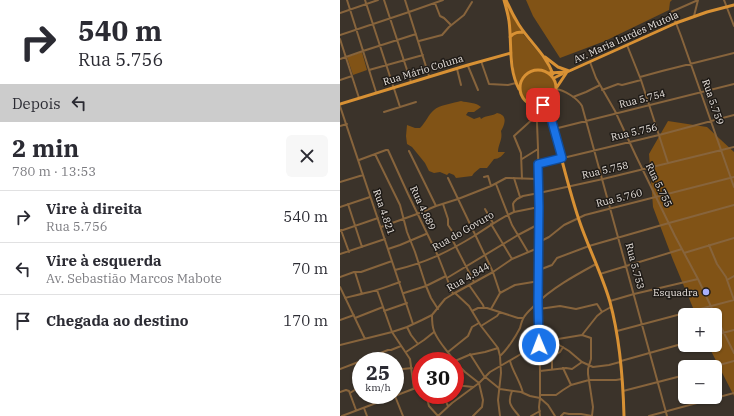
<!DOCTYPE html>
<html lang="pt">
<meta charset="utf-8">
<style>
:root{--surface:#fff;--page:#f7f7f7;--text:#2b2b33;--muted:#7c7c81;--line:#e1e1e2}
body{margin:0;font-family:"IBM Plex Serif",serif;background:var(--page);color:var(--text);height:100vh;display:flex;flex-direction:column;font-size:15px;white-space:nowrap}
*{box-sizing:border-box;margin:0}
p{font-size:13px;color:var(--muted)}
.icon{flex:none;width:22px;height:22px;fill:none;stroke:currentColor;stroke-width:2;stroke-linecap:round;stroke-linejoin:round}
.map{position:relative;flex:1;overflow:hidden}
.drawer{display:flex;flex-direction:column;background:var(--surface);width:340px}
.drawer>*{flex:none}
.banner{background:#fff;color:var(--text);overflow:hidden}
.tools{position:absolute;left:338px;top:308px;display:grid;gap:8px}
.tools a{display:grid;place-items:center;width:44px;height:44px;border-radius:6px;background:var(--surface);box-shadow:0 1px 3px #0004;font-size:20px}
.speed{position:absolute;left:12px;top:352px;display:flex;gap:8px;font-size:20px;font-weight:700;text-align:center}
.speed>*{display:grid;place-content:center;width:52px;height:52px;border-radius:50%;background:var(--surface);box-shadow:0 1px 3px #0004;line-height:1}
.speed small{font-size:10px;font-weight:400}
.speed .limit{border:6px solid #d22;background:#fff;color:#111}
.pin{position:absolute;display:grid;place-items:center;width:34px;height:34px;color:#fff;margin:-17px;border-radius:8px;box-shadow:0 2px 6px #0006}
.me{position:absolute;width:44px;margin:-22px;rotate:359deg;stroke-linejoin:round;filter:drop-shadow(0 0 3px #0008)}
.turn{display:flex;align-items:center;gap:14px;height:84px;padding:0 12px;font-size:18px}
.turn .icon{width:52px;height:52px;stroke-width:2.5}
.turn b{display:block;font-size:28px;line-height:34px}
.then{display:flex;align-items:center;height:38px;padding:0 12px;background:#0003;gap:8px;font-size:15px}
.round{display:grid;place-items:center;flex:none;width:42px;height:42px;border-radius:6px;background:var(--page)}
.overview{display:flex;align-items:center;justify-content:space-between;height:68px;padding:0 12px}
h1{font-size:24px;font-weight:800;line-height:30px}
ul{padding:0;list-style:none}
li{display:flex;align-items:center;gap:12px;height:52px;padding:0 12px;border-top:1px solid var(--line)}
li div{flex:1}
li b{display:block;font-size:15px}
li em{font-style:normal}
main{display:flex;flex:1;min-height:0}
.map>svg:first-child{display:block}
.green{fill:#815316}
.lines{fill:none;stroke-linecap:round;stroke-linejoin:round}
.minor{stroke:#87643c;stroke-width:2}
.major{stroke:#d89134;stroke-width:3}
.route-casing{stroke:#114b97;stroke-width:10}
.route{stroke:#1a73e8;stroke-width:7}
.poi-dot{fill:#a8b0fc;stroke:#1f1b17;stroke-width:1.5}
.labels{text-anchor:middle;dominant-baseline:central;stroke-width:3;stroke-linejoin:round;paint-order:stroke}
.street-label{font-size:10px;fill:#e9e3de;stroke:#1f1b17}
.poi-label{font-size:10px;fill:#e9e3de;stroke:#1f1b17;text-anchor:end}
</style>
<main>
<section class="drawer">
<div class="banner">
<div class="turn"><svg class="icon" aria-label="right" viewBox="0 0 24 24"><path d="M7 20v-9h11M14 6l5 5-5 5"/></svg><div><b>540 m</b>Rua 5.756</div></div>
<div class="then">Depois<svg class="icon" aria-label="left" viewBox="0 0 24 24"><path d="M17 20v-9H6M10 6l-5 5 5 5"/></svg></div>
</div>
<div class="overview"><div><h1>2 min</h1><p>780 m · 13:53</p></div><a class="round"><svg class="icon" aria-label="close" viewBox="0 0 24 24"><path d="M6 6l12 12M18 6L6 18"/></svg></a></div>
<ul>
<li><svg class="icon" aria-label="right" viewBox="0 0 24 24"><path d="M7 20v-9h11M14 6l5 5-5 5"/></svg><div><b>Vire à direita</b><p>Rua 5.756</p></div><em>540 m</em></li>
<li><svg class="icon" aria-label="left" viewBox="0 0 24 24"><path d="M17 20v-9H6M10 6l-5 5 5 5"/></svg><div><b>Vire à esquerda</b><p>Av. Sebastião Marcos Mabote</p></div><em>70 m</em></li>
<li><svg class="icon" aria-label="arrive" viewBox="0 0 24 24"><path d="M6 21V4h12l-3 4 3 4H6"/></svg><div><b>Chegada ao destino</b></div><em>170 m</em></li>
</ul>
</section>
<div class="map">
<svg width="394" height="416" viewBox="0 0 394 416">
<rect width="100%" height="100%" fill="#3b332a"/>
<path class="green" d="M166 0C171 13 176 24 184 35 196 50 211 64 215 84 219 101 198 113 186 101 180 96 177 86 175 79Z
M186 0H332L330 2 329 10 265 41 220 58 193 16Z
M22 52 27 70 13 75 7 57Z
M121 101C128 103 136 102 141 107L134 112H128L126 115 134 119 140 117 141 119C146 115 153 116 157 113 168 115 165 124 161 131 163 140 158 144 158 152H165C162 156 159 159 154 159L147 168H140L134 173 132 176 116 178 114 175 109 173 107 175 100 172 94 173 89 171 85 163 72 147 67 144 66 136 67 125 75 128H80C86 122 88 115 94 110 99 105 114 103 121 101Z
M328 121 367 127 394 152V396L368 345H375V315H356L333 260 313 207 309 154Z"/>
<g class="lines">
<path class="minor" d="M7 0 36 92
M25 0 60 107
M44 0 71 82
M65 0 89 76
M358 0 331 12 330 13 336 23 341 36 394 187
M384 0 394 26
M95 3 100 16 104 18 111 25
M0 13 38 0
M354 16 358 0
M0 35 69 12 103 0
M0 39 19 98
M79 41 102 35 109 27 124 15 132 2
M287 45 301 80 328 163
M0 59 23 51 76 34
M141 61 149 84 168 85 176 83
M250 62 256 78 275 111 296 156 335 236 358 279 375 315
M128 66 138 90
M117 69 121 85
M29 70 83 55
M300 77 322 71 394 53
M0 80 12 76
M216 89C225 90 238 99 242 106L327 416
M262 90 278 84 282 85 301 80
M233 97 246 92 260 85
M195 105 197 123 198 148 199 207 198 302 200 371V398L199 407 200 416
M0 106 73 324
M44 112 76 102
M0 126 7 124
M214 129 394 84
M69 151 96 206
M35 154 60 205 67 232 75 252 86 286 91 298 98 309
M182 159 198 149
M19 160 46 150H48L68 194 98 256 113 294
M198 164 319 135 394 115
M144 177 148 176 151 186
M108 178 153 272 160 293 151 309
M174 178 180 197
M182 179 181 153 174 136 196 116
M0 182 23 175
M156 184 172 225 188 252
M8 204 22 247
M103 204 108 219V225L114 234 113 241 134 282
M0 207 30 197
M145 209 153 223
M174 212 173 204 174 202 177 199 183 196 199 193 263 179 394 147
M151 224 172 259
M41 227 77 214 96 206 118 199 151 186 166 178H169L198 179
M1 230 9 252
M0 231 38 218
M199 242 209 237 224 225 245 215 394 177
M369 245 377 264 386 277 394 300
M48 249 60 245 86 234
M344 253 394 238
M0 254 45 239
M55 270C85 263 108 252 134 236 147 228 160 218 174 212L199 207
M199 270 212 265 217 258 249 246 329 223 394 205
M15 272 22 294
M260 274 342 249
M0 277 14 272H21L52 261
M107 278 178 235 199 224
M387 280 394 276
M129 285 143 305 144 308
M0 287 25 339
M37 290 52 332 70 359 74 389
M64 293 86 286 106 276
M115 293 129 306 141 326 158 348 160 356 161 373 158 400 160 416
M160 293 175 285 199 281
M5 298C12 296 18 295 25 293 37 291 48 286 60 282
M270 301 294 294 358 279
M199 309 220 306 236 309 257 304 262 312
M44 311 67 303
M132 311 138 308H147L178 318H183
M92 315C92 320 92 326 94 331 98 342 108 351 114 361
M375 315 394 353
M15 318 43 307
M0 320 14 315
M141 326 157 316 160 312
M67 327 71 335 78 344
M277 331 394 300
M242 335 257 316 262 312 271 307
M375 335 394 330
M212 340 242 335 251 338V359L248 369V374L253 407 252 416
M0 345 52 332 67 327 82 320 92 315 105 299 113 294 153 272 172 259 198 248
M66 352 84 340 94 332
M108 352 128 336 132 327 139 323
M41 353 44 361
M130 354 144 376 160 389 181 392 190 396 200 398 208 405 215 416
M160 356C167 350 176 336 180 328 181 324 182 320 184 317 187 312 191 309 195 305 212 288 234 276 256 264
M21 361 48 350H51L61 346
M115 361 129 355 145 352 158 348
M170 361C173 372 180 381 183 393
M281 361 345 343
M115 362 125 372 139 383 143 400 142 407 133 416
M372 367 394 361
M223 368 231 385
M0 369 21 361
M212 369V357L220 352 223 347
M200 371 226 368 232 369 242 362
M55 372 63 369 72 368
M115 385 133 387
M172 391C167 404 171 406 179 416
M283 391 318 382 345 375
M0 392 6 390 9 391 16 410
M10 393 21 386
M34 395 37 403
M86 395 89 406 98 416
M103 395 108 406
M200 395H216L223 390 231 385 249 380H276L282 379
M55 396 63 416
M24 408 27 416
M2 416 81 386
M98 416 112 403 139 383 150 372 181 354 183 352 199 342 211 340 229 351 242 362 253 367 269 365 280 362
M191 416 200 411
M221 416 224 413 229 414H241L252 416
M309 416 394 393"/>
<path class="major" d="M164 0C166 7 168 14 169 21 172 43 168 69 179 89
M166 0C170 9 174 17 179 25 190 42 206 55 213 74
M170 37C174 32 179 32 184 32
M205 57 218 67 229 71
M180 88a18 18 0 1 1 36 0a18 18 0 1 1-36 0Z
M209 73 227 72 336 23 367 12 394 5
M214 78 222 74
M217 87 227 72
M208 102 209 111C219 147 227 184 239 220 248 247 262 274 270 302 280 339 283 378 284 416
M0 104 128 65 171 53"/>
</g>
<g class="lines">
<g class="route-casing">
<path id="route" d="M199 345 198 302 199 207 198 164 222 158 209 111 203 105"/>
</g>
<use href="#route" class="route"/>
</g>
<circle class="poi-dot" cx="366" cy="292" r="4"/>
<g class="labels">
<g class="street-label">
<text transform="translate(286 37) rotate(-24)">Av. Maria Lurdes Mutola</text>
<text transform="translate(83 70) rotate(-17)">Rua Mário Coluna</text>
<text transform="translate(302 99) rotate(-14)">Rua 5.754</text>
<text transform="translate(373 102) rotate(71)">Rua 5.759</text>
<text transform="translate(294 132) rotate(-13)">Rua 5.756</text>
<text transform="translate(265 170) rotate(-13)">Rua 5.758</text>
<text transform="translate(319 185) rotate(64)">Rua 5.755</text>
<text transform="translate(279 198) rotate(-14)">Rua 5.760</text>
<text transform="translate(83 208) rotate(65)">Rua 4.889</text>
<text transform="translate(44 212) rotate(71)">Rua 4.821</text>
<text transform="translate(123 231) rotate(-30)">Rua do Govuro</text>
<text transform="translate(295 266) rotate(75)">Rua 5.753</text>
<text transform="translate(128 277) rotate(-30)">Rua 4.844</text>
</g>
<g class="poi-label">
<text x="358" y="292">Esquadra</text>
</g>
</g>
</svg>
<div class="tools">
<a>+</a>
<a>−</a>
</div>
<div class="speed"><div>25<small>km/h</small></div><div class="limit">30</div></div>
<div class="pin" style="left:203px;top:105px;background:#d93025"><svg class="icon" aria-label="arrive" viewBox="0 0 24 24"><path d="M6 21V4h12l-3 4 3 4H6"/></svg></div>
<svg class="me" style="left:199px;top:345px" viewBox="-20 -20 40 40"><circle r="17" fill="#1a73e8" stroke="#fff" stroke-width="3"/><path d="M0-11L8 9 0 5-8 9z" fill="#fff"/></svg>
</div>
</main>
